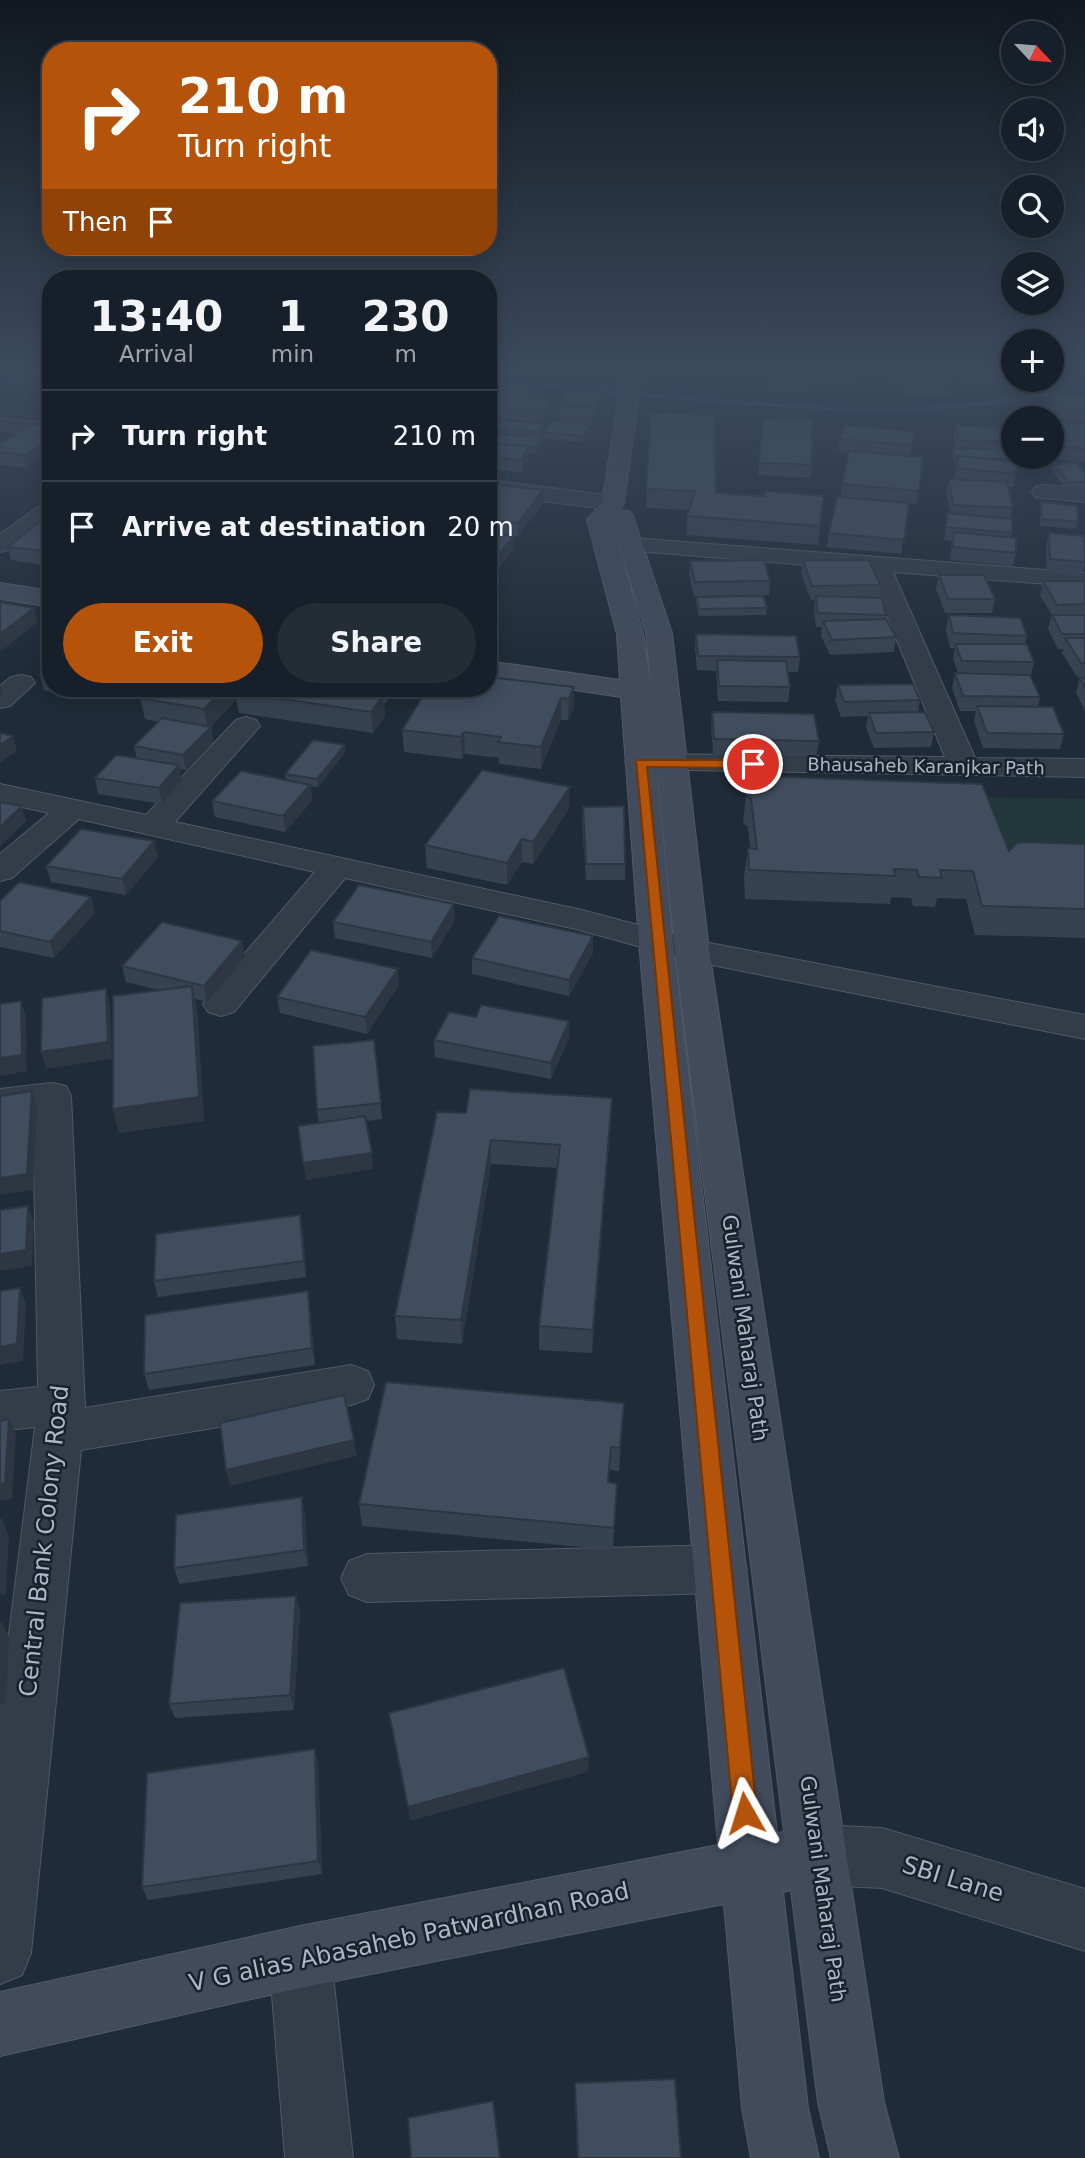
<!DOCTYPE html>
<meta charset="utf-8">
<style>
:root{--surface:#17202a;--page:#242d36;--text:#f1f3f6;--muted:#9ea3a8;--line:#363e47;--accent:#b45309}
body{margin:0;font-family:"DejaVu Sans",sans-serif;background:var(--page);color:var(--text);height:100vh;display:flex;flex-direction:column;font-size:26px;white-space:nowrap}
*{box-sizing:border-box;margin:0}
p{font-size:23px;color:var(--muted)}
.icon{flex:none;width:38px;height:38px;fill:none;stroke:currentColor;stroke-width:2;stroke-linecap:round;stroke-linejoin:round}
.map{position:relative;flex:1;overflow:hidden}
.details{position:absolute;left:42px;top:270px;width:455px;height:427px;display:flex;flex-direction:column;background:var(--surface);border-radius:28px;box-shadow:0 4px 18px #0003,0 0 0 2px var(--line)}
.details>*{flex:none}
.top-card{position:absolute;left:42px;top:42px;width:455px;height:214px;border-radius:28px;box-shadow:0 4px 18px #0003,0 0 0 2px var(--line);background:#b45309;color:#fff;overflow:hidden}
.needle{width:46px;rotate:116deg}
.buttons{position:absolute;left:1001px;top:21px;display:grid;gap:14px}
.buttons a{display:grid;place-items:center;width:63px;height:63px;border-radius:50%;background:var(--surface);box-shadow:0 4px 18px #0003,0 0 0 2px var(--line);font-size:35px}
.pin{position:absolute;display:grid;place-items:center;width:60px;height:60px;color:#fff;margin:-30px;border:4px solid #fff;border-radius:50%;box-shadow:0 2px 7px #0007}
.me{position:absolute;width:77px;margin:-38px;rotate:354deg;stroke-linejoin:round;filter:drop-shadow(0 0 5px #0008)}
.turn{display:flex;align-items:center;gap:24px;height:147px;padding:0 21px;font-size:32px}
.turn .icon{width:91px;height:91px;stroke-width:2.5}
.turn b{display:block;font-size:49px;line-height:60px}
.then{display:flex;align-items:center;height:66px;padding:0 21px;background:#0003;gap:14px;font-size:26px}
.eta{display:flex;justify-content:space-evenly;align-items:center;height:119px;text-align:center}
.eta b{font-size:42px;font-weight:800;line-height:49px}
.primary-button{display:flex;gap:14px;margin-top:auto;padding:14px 21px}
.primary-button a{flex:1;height:80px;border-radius:42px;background:var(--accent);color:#fff;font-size:28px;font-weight:800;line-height:80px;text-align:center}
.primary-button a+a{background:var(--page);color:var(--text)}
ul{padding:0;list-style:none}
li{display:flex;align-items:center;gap:21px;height:91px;padding:0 21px;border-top:2px solid var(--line)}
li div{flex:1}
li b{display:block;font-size:26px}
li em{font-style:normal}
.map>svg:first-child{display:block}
.green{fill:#213739}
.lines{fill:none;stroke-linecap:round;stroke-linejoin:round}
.stream{fill:#30455f;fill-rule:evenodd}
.street-casing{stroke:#505a67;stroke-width:2}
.secondary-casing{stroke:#505a67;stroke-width:2}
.street{fill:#333c49;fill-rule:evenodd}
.secondary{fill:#414b5c;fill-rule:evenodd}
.wall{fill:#374251}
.shaded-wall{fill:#2d3642}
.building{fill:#404d5e;stroke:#2d3642;stroke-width:2}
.route{fill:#b45309;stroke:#753606;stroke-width:2}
.labels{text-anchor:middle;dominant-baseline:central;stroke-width:5;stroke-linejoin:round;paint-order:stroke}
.far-street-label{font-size:18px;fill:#adb7c6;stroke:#18212d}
.street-label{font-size:21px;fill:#adb7c6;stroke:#18212d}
.near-street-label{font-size:24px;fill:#adb7c6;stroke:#18212d}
</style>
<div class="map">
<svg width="1085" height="2158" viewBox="0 0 1085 2158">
<rect width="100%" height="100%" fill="#1f2b38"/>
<path class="green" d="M985 797 1085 799V868L1009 864Z"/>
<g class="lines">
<path class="stream" d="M45 371H51V374L0 382V378Z
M488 378 661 394 687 384 689 387 669 395C754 402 841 410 926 406 979 404 1032 395 1085 386V390C1033 399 980 408 927 410 876 413 825 410 774 407 678 401 583 391 488 382Z"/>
<g class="street-casing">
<path id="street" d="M488 402 497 404 500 408 495 415 488 417Z
M0 418 51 424V436L0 430Z
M488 480 613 496 624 503 613 510 488 494Z
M1043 485 1085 488V502L1035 497 1032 492 1035 487Z
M51 502V520L8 550 0 552V534L43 504Z
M633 538 1085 573V587L893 572 975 758 1085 759V777L629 769 625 763 629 757 640 754 945 757 868 570 625 550 621 545 625 540Z
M21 675 31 677 35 683 10 706 0 708V686L11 677Z
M246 717 256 720 260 726 175 822 582 910 694 940 1085 1015V1039L692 961 576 929 345 878 234 1012 221 1016 208 1012 203 1004 208 996 315 872 79 819 12 878 0 881V854L49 813 0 802V784L146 815 236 720Z
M52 1083 66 1086 71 1096 85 1408 351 1365 368 1371 374 1385 368 1399 351 1405 81 1450 31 1953 22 1975 0 1984V1706L35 1427 0 1431V1391L38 1387 33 1112 0 1117V1089Z
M721 1545 739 1552 747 1569 739 1586 721 1593 367 1602 349 1595 341 1578 349 1561 367 1554Z
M819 1825 882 1828 1085 1889V1951L882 1888 819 1885 798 1876 789 1855 798 1834Z
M300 1926 322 1935 331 1957 353 2158H285L269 1957 278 1935Z"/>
</g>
<g class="secondary-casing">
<path id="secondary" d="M623 371H642L624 503 619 510 630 511 633 516 672 633 709 950 884 2102 899 2158H831L818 2102 791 1890 783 1892 808 2108 819 2158H751L742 2108 724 1904 300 1988 0 2056V1992L300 1926 718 1845 639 942 621 697 488 677V661L620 680 617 634 587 520 602 502ZM612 519 646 633 651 685 643 634ZM650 701 675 950 784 1832 777 1833 673 942Z
M0 583 51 591V607L0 599Z"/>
</g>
<use href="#street" class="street"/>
<use href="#secondary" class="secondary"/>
</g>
<path class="wall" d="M763 371H852L857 379 855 390 770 393 763 377Z
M888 371H942L952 383 950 395 908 396Z
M952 371H1013L1029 383 989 390Z
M1052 371H1085V384L1057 388 1043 380H1052Z
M533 388V394L530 398 549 411 542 422 492 418V406L493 405 491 404V398Z
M600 392V398L596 408V414L592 425 587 424 589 431 582 442 544 439V432L558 422V417L561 409H559V403Z
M1053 395 1085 397V422L1052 419 1050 407Z
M651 413 716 493 764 496H824L818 545 686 535 687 516 689 510 646 508Z
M763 418 812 465 810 478 758 475Z
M1054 422 1085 424V462L1052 459V431Z
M956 425 1011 442 1009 455H1006L1007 461 1016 474 1014 487H1008L1013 508 1010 519 1012 533 1011 537 1016 553 1013 566 950 560 952 541 944 540 947 513H950L946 492 949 479 954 480 957 465H954L952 455 953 448H956L953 438Z
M51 427V453L27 468 0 465V444Z
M496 429 544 430 540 437 541 443 536 453H529V458L522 472 488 470V443H489L496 434Z
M915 432 910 456 919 491 916 504H909L901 554 827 547 829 533 840 497 849 452 838 451 840 439Z
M1054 464 1085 473V488L1066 489 1052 470Z
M488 496 543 503 518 537 514 536V549L500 567 488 565Z
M1041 502 1078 522 1076 529 1040 526V509Z
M51 521V566L11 560 8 547Z
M1049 533 1084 536 1085 563 1082 576 1047 573 1046 547Z
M803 560 880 585 878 598 886 615 885 619 896 637 894 652 830 655 821 636 822 627H816L814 610 815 600H811L801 574Z
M690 561 770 581 769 595 694 596 689 575Z
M939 575 995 599 992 613H945L936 589Z
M1043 581H1085V677H1077L1062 653 1063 649H1058L1048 629 1052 615 1040 595Z
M696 597 767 608 766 615 699 616 696 604Z
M949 615 1027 636 1025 644 1034 662 1031 676 1040 697 1038 707 1064 734 1060 749 983 748 974 721 976 711H960L952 688 955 673H958L953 658 955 648H950L946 630Z
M696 634 800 657 798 672H787L790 687 788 702 718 701 716 671 697 670 695 649Z
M51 666V688H97L88 697 44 690 40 675Z
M1080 678H1085V711L1076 693Z
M838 685 920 700 918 712 934 732 931 747 874 748 866 728 868 716 841 717 835 700Z
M574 687V708L568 720H561L541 769 499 764V758L465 754 462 759 404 752 402 730Z
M151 688H407L399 699 390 698 386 703H384L385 716 373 733 239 713 236 700 211 727 213 742 186 770 179 769 182 780 162 804 98 794 95 778 137 759 134 746 159 722 145 719 140 698Z
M712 712 819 741 816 756 713 755 711 727Z
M345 753 318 787 311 786 312 801 285 832 215 817 212 801 286 780 285 774Z
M755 776 1009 851 1085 844V938L975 935 966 899 937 898 935 907 913 906 911 898 891 897 890 904 745 899 744 877 748 848H750L748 827 743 823 746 795 753 793Z
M583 807 625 864V880H586L582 823Z
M569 809 533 864 522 862 507 885 427 868 425 845Z
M154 841 158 857 126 895 51 882 46 866Z
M0 901 95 913 54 958 0 947Z
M455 920 432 958 335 938 333 922Z
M593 936V953L569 996 472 974V958Z
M242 941 245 957 207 1002 195 999 197 1009 204 1121 119 1133 113 1109 158 990 126 982 122 966Z
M399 985 367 1034 280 1013 277 997Z
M569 1038 551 1079 435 1057 434 1040Z
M374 1040 382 1119 366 1121 373 1169 306 1180 319 1123 317 1110Z
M612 1098 592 1353 539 1350V1326L557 1168 491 1164 462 1344 397 1339 395 1316 466 1113Z
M300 1215 303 1232 306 1277 158 1297 154 1281Z
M308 1291 310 1308 315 1365 149 1390 144 1374Z
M624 1403 619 1471 609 1470 608 1482 617 1484 613 1550 362 1526 359 1504Z
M305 1513 308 1566 179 1584 174 1568Z
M300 1611 294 1710 175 1718 169 1704Z
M315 1749 318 1763 322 1874 148 1900 142 1887Z
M575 2083 681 2158H577Z"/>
<path class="shaded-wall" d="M1085 372V384L1057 388 1060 376Z
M1013 374V380H1030L1029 383 989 390 992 378Z
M533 388V394L522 407V401Z
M600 392V398L594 411V405Z
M549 399V411L542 422V410Z
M596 408V414L592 425V418Z
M544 424V430L539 438V432Z
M590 425 589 431 582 442V436Z
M541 437V443L536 453V447Z
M51 439V453L27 468 24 456Z
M529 446V458L522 472V460Z
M543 490V503L518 537V523Z
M514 536V549L500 567V553Z
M34 608 38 622 0 652V634Z
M0 684 3 695 0 697Z
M574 687V708L568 720 569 699Z
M86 688H97L88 697Z
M224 688H248L235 692 236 700 211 727 213 742 186 770 183 755 208 730 204 709Z
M385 688H389L390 698 386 703Z
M398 688H407L399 699Z
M380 689 381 698 383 695 385 716 373 733 371 712 376 694Z
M561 698V720L541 769V747Z
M464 732 465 754 462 759 461 737Z
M13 736 17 751 0 763V745Z
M345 745V753L318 787 317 779Z
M179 765 182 780 162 804 159 788Z
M310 785 312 801 285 832 283 816Z
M570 787 569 809 533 864V842Z
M22 806 26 821 0 847V827Z
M522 839V862L507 885V863Z
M154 841 158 857 126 895 122 879Z
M91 897 95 913 54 958 50 942Z
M454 904 455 920 432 958 431 942Z
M593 936V953L569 996V980Z
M242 941 245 957 207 1002 204 986Z
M398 969 399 985 367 1034 365 1017Z
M192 986 197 1009 204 1121 119 1133 113 1109Z
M106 989 110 1005 112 1059 46 1069 41 1052Z
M21 1001 26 1017 27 1071 0 1076V1058Z
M569 1021V1038L551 1079V1063Z
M32 1091 37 1108 33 1190 0 1195V1178Z
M612 1098 611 1121 592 1353 593 1330Z
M491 1140V1164L462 1344 461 1320Z
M372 1153 373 1169 306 1180 303 1163Z
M28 1206 34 1223 32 1266 0 1271V1254Z
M300 1215 303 1232 306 1277 304 1261Z
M20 1288 26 1304 23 1361 0 1365V1347Z
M308 1291 310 1308 315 1365 312 1348Z
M9 1419 16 1435 12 1499 0 1501V1484Z
M354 1440 357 1456 230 1486 226 1470Z
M302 1497 305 1513 308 1566 304 1550Z
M2 1520 9 1536 6 1594 0 1595V1548Z
M296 1596 300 1611 294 1710 290 1695Z
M2 1622 9 1637 6 1703 0 1704V1654Z
M315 1749 318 1763 322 1874 318 1861Z
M589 1757 588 1772 410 1821 408 1807Z"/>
<path class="building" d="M766 371H852L857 379 771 381Z
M899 371H942L952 383 910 384Z
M978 371H1013V374L992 378Z
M1052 371H1085V372L1060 376Z
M502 385 533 388 525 397 499 395 497 399 491 398Z
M566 390 600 392 594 405 559 403Z
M499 395 549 399 542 410 492 406Z
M1053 395 1085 397V410L1054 407Z
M563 406 596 408 592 418 558 417Z
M651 413 714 415 716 493 764 496 765 491 824 496 820 526 687 516 695 491 646 489Z
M763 418 812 420V465L759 463Z
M501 420 544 424 539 432 496 429Z
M552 421 590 425 582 436 544 432Z
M1054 422 1085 424V449L1055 446Z
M32 424 51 427V439L24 456 0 452V444Z
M844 425 915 432 912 445 840 439Z
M956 425 1007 428 1011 442 959 440Z
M494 434 541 437 536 447 489 443Z
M488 443 529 446 522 460 488 457Z
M953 448 1004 450 1007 460 959 456 958 458H955Z
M849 451 923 457 919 491 842 484Z
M959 456 1018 462 1016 474 956 468Z
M1077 463 1085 473V482H1068L1054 464Z
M949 479 1007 482 1013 508 953 505Z
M497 485 543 490 518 523 488 520V496Z
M837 497 909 503 904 540 829 533Z
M1041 502 1077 506 1078 522 1042 519Z
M947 513 1012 519V533L946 527Z
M42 520 51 521V552L8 547Z
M954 532 1016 538V553L953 547Z
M488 533 514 536 500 553 488 552Z
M1049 533 1084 536 1085 562 1050 559Z
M764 560 770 581 695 582 690 561Z
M803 560H869L880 585 812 586Z
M939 575H984L995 599H948Z
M1043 581H1085V604L1057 605Z
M763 596 767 608 699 609 696 597Z
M816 596 882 598 886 615 818 613Z
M0 602 34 608 0 634Z
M949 615 1020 618 1027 636 953 633Z
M1052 615H1085V634H1062Z
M886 619 896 637 832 640 823 621Z
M696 634 796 636 800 657 698 656Z
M1065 638H1085V663H1081Z
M955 644H1027L1034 662 962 661Z
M717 660 786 661 790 687 719 686Z
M51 666V676L40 675Z
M955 673 1030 675 1040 697 963 696Z
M488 677 574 687 569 699 561 698 541 747 498 742 501 737 464 732 461 737 402 730 428 688H488Z
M1080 678H1085V688Z
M913 684 920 700 844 702 838 685Z
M151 688H224L204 709 140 698Z
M239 688H370L380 689 376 694 383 695 371 712 235 692Z
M977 706 1053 707 1064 734 987 733Z
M712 712 814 714 819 741 714 739Z
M925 712 934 732 876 733 869 713Z
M162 718 211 727 183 755 134 746Z
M0 733 13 736 0 745Z
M313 740 345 745 317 779 285 774Z
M116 755 179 765 159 788 95 778Z
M482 770 570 787 533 842 522 839 507 863 425 845Z
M241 771 310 785 283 816 212 801Z
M755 776 982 784 1009 851 1017 843 1025 842 1085 844V909L982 906 973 871 940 870 942 878 919 877 917 870 894 869 895 876 749 870 748 848 757 849 751 799 746 795 756 791Z
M0 802 22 806 0 827Z
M624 806 625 864H586L583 807Z
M81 829 154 841 122 879 46 866Z
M19 882 91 897 50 942 0 931V901Z
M359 885 454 904 431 942 333 922Z
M499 916 593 936 569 980 472 958Z
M162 922 242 941 204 986 122 966Z
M311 950 398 969 365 1017 277 997Z
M192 986 199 1097 113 1109V996Z
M106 989 108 1042 41 1052 42 998Z
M21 1001 22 1055 0 1058V1004Z
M481 1005 569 1021 551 1063 434 1040 449 1012 476 1017Z
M374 1040 381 1103 317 1110 313 1046Z
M470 1089 612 1098 593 1330 539 1326 560 1145 491 1140 461 1320 395 1316 437 1112 466 1113Z
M32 1091 27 1174 0 1178V1096Z
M365 1116 372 1153 303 1163 298 1126Z
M28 1206 26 1250 0 1254V1210Z
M300 1215 304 1261 154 1281 156 1234Z
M20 1288 17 1344 0 1347V1291Z
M308 1291 312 1348 144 1374 145 1315Z
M386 1382 624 1403 620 1448 611 1447 608 1482 617 1484 614 1528 359 1504Z
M344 1395 354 1440 226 1470 220 1423Z
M9 1419 5 1483 0 1484V1421Z
M302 1497 304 1550 174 1568 176 1515Z
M0 1520H2L0 1548Z
M296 1596 290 1695 169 1704 180 1603Z
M2 1622 0 1654V1623Z
M564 1668 589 1757 408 1807 389 1713Z
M315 1749 318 1861 142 1887 147 1773Z
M675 2079 681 2158H578L575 2083Z
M493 2101 500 2158H411L408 2118Z"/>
<linearGradient id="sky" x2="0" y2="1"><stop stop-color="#11181f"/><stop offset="0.55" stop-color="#3c4a5e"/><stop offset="1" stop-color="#3c4a5e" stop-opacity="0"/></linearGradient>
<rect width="1085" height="673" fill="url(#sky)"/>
<path class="route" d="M636 760H753L760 764 753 768 647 767 757 1813 754 1821 745 1825 737 1821 733 1813Z"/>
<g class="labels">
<g class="far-street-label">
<text transform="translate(926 766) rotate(1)">Bhausaheb Karanjkar Path</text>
</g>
<g class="street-label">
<text transform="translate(745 1328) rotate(82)">Gulwani Maharaj Path</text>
<text transform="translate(823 1889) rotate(82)">Gulwani Maharaj Path</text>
</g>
<g class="near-street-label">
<text transform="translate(44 1541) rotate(-84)">Central Bank Colony Road</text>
<text transform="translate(953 1879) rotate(17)">SBI Lane</text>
<text transform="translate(409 1937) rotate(-12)">V G alias Abasaheb Patwardhan Road</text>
</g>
</g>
</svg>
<div class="buttons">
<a><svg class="needle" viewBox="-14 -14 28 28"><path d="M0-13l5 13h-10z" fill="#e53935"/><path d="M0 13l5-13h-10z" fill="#9ea3a8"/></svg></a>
<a><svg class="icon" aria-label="sound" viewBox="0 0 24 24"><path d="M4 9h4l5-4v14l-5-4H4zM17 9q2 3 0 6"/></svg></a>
<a><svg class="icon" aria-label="search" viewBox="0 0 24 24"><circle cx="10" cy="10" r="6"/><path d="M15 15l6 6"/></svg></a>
<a><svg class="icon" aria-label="layers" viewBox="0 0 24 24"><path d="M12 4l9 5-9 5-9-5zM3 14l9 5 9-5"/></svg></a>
<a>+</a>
<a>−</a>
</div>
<div class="pin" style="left:753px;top:764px;background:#d93025"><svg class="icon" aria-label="arrive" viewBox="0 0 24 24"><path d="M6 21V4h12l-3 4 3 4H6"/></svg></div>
<svg class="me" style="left:745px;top:1813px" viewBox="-20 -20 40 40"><path d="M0-17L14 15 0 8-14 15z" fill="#b45309" stroke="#fff" stroke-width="4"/></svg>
<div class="top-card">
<div class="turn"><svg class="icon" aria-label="right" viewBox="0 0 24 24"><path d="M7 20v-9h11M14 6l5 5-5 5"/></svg><div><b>210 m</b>Turn right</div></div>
<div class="then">Then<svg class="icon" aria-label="arrive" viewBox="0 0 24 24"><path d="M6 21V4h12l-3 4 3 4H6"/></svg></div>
</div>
<section class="details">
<div class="eta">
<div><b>13:40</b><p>Arrival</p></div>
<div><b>1</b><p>min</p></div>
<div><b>230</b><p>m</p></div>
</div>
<ul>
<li><svg class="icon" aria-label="right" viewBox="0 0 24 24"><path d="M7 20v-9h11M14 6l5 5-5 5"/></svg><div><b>Turn right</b></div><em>210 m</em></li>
<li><svg class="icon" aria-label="arrive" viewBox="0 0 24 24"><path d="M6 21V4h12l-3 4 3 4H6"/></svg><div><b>Arrive at destination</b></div><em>20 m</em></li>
</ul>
<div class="primary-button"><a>Exit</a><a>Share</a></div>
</section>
</div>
